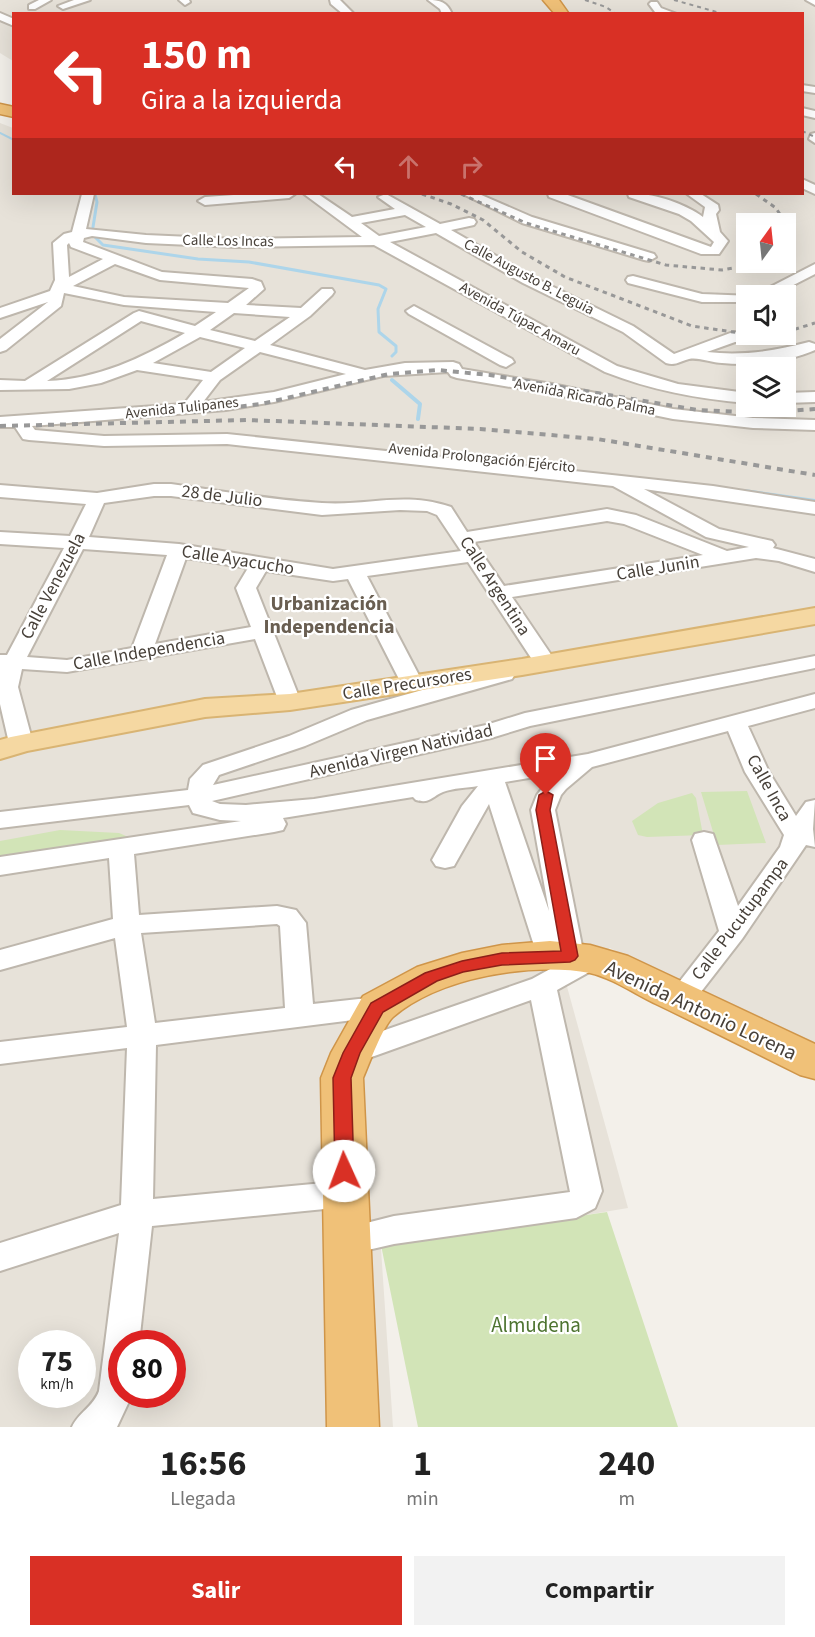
<!DOCTYPE html>
<html lang="es">
<meta charset="utf-8">
<style>
:root{--surface:#fff;--page:#f2f2f2;--text:#222;--muted:#767676;--accent:#d93025}
body{margin:0;font-family:"Source Sans 3",sans-serif;background:var(--page);color:var(--text);height:100vh;display:flex;flex-direction:column;font-size:22px;white-space:nowrap}
*{box-sizing:border-box;margin:0}
p{font-size:20px;color:var(--muted)}
.icon{flex:none;width:33px;height:33px;fill:none;stroke:currentColor;stroke-width:2;stroke-linecap:round;stroke-linejoin:round}
.map{position:relative;height:1427px;overflow:hidden}
.sheet{display:flex;flex-direction:column;background:var(--surface);flex:1}
.sheet>*{flex:none}
.banner{position:absolute;left:12px;top:12px;width:792px;height:183px;border-radius:0px;box-shadow:0 6px 24px #0002;background:#d93025;color:#fff;overflow:hidden}
.needle{width:39px;rotate:15deg}
.buttons{position:absolute;left:736px;top:213px;display:grid;gap:12px}
.buttons a{display:grid;place-items:center;width:60px;height:60px;border-radius:0px;background:var(--surface);box-shadow:0 6px 24px #0002;font-size:30px}
.speed{position:absolute;left:18px;top:1330px;display:flex;gap:12px;font-size:30px;font-weight:700;text-align:center}
.speed>*{display:grid;place-content:center;width:78px;height:78px;border-radius:50%;background:var(--surface);box-shadow:0 6px 24px #0002;line-height:1}
.speed small{font-size:15px;font-weight:400}
.speed .limit{border:9px solid #d22;background:#fff;color:#111}
.pin{position:absolute;display:grid;place-items:center;width:51px;height:51px;color:#fff;margin:-62px -26px;border-radius:50% 50% 50% 0;rotate:-45deg;box-shadow:0 0 6px #0007}
.pin .icon{rotate:45deg}
.me{position:absolute;width:66px;margin:-33px;rotate:358deg;stroke-linejoin:round;filter:drop-shadow(0 0 4px #0008)}
.turn{display:flex;align-items:center;gap:21px;height:126px;padding:0 30px;font-size:27px}
.turn .icon{width:78px;height:78px;stroke-width:2.5}
.turn b{display:block;font-size:42px;line-height:51px}
.lanes{display:flex;align-items:center;height:57px;padding:0 30px;background:#0003;justify-content:center;gap:30px;direction:ltr}
.lanes .off{opacity:.35}
.eta{display:flex;justify-content:space-evenly;align-items:center;height:102px;text-align:center}
.eta b{font-size:36px;font-weight:700;line-height:42px}
.action{display:flex;gap:12px;margin-top:auto;padding:12px 30px}
.action a{flex:1;height:69px;border-radius:0px;background:var(--accent);color:#fff;font-size:24px;font-weight:700;line-height:69px;text-align:center}
.action a+a{background:var(--page);color:var(--text)}
.map>svg:first-child{display:block}
.residential{fill:#e7e2d9;fill-rule:evenodd}
.green{fill:#d2e4b7}
.lines{fill:none;stroke-linecap:round;stroke-linejoin:round}
.stream-far2{stroke:#add5ea;stroke-width:2}
.stream-far1{stroke:#add5ea;stroke-width:3}
.stream{stroke:#add5ea;stroke-width:4}
.minor-casing{stroke:#beb7ad;stroke-width:4}
.major-casing{stroke:#d9b473;stroke-width:4}
.highway-casing{stroke:#cf9549;stroke-width:3}
.minor{fill:#fff;fill-rule:evenodd}
.major{fill:#f5d8a2;fill-rule:evenodd}
.highway{fill:#f0c178;fill-rule:evenodd}
.rail-far2{stroke:#989898;stroke-width:2;stroke-dasharray:4 4;stroke-linecap:butt}
.rail-far1{stroke:#989898;stroke-width:3;stroke-dasharray:4.5 4.5;stroke-linecap:butt}
.rail{stroke:#989898;stroke-width:4;stroke-dasharray:6 6;stroke-linecap:butt}
.route{fill:#d93025;stroke:#8d1f18;stroke-width:1.5}
.labels{text-anchor:middle;dominant-baseline:central;stroke-width:4.5;stroke-linejoin:round;paint-order:stroke}
.far-street-label{font-size:15px;fill:#474039;stroke:#fff}
.street-label{font-size:18px;fill:#474039;stroke:#fff}
.neighbourhood-label{font-size:20px;font-weight:bold;fill:#695e51;stroke:#fff}
.near-street-label{font-size:21px;fill:#474039;stroke:#fff}
.near-park-label{font-size:21px;fill:#4e7431;stroke:#fff}
</style>
<div class="map">
<svg width="815" height="1427" viewBox="0 0 815 1427">
<rect width="100%" height="100%" fill="#f3f0ea"/>
<path class="residential" d="M0 0H815V1055L610 948 566 983 628 1208 381 1249 393 1427H0V123L13 128 14 194H802V14H14L13 61 0 53ZM747 224H786V262H747ZM747 296H786V334H747ZM747 368H786V406H747ZM32 1344H82V1395H32ZM122 1344H172V1395H122Z"/>
<path class="green" d="M747 791 766 843 717 845 701 792Z
M692 793 696 798 703 835 647 837 638 835 632 821 658 803Z
M60 830 119 833 133 839 0 860V841Z
M607 1212 678 1427H418L381 1245Z"/>
<g class="lines">
<path class="stream-far2" d="M0 133 14 140"/>
<path class="stream-far1" d="M93 227 97 202 95 194
M93 235 103 245 198 259 249 262 379 285 386 289 378 309 379 332 396 346V352L392 356"/>
<path class="stream" d="M392 380 420 404 418 419
M744 491 815 501"/>
<g class="minor-casing">
<path id="minor" d="M39 0H51L35 9H29V5Z
M74 0H90L63 9 58 6Z
M179 0H189L190 2 185 5Z
M330 0H340L354 14H343L331 4Z
M428 0C440 0 447 2 452 14H442L440 9Z
M806 0H815V5Z
M651 2H657L661 8 677 14 655 12 649 4Z
M0 13 14 19V26L0 20Z
M802 85 815 87V93L802 91Z
M802 108 815 111V118L802 115Z
M815 133V143L809 139 811 134Z
M802 179 815 185V194L802 188Z
M82 194H94L86 229 146 235 236 239 362 237 304 194H318L352 217 395 209 378 197 386 194 440 224 469 218 474 219 476 222 474 225 451 230 533 277 633 326 674 354 733 332 782 336 774 341 735 342 707 352C743 356 774 351 809 342L815 344V350C787 362 752 366 722 363 712 363 699 357 689 359 680 361 676 366 666 363L623 332 523 283 436 233 390 242 617 366 678 384 747 393V403C698 399 651 390 605 372L374 245 236 247 146 243 92 236 84 238 83 242 162 272 252 279 261 282 264 289 246 305 301 308 322 289H332L334 292 332 295 310 316 270 345 365 370 405 363 453 362 459 364 462 369 552 384 673 409 753 418 815 420V430L753 428 673 419 552 394 457 378 451 376 448 372 383 376 274 402 226 410 32 426 35 430 104 436 227 434 612 475 713 486 815 502V514L644 489 719 529 772 541 775 545 773 548 815 559V572L779 561 756 558 512 597 556 662 553 667 545 668 537 667 468 562 367 576 423 683 420 688 412 690 404 688 401 683 348 579 333 581 266 571 256 588 301 702 298 707 290 709 282 707 279 702 255 639 67 672 22 669 18 687 33 743 29 748 21 750 13 748 9 743 0 704V655H7L64 548 0 544V532L70 536 86 504 0 497V485L97 493 154 484H171C221 491 272 500 322 503 369 506 404 491 451 507L467 532 607 509 636 515 727 551 749 547 706 537 613 486 227 444 104 446 29 440 23 439 15 427H0V417L184 404 203 380 137 370 101 383 69 389 0 390V380L25 381 134 313 139 311 195 326 216 312 124 305 64 293 61 306 6 350 0 352V339L48 302 0 318V308L50 291 55 280 53 243 64 234 72 232ZM405 215 426 227 379 236 361 223ZM69 243 71 247 103 259 69 277 67 245ZM115 264 160 280 249 288 228 303 124 297 73 286ZM234 313 290 317 255 341 210 330ZM141 321 185 333C142 358 98 379 47 381ZM200 337 245 348 211 372 153 363ZM260 352 346 374 274 392 203 402 220 380ZM154 496H171L322 515 400 510 427 511 437 515 461 551 333 569 179 544 89 537 104 503ZM607 521 624 524 703 555 504 586 474 542ZM83 549 167 555 132 648 67 660 27 657ZM186 558 248 568 236 588 251 627 155 644Z
M248 194H295L289 198 205 205 198 201 205 197Z
M463 194H479L532 217 654 254 656 257 649 261 644 260 522 223Z
M548 194H565L711 247 714 242 691 221 679 214 629 197 628 194C651 192 684 203 703 217L705 207 687 194H701L718 205 719 210 716 214 720 232 728 241 719 254H701L549 197Z
M815 264V274L772 296H753Z
M633 276 702 294 753 296H747V302H702L628 283 626 280 628 277Z
M414 306 512 359 514 362 506 367 500 365 409 314 406 311Z
M815 392V402L786 403V393Z
M815 656V668L530 726 491 738 212 801 220 804 246 805 314 799 588 754 815 694V708L748 726 769 772 796 816 806 802 815 800 813 829 815 847 806 845 742 939 690 1006 680 1009 670 1006 666 999 719 931 692 840 695 834 704 832 713 834 738 906 780 847 784 835 745 772 728 731 592 767 566 789 561 795 555 810 583 951 590 949 600 952 604 959 600 966 557 990 602 1191 595 1208 576 1218 394 1244 346 1255 335 1251 330 1241 335 1231 394 1216 570 1192 531 1000 352 1064 342 1061 338 1053 342 1045 532 979 561 963 550 965 540 962 537 955 489 804 454 866 445 868 436 866 432 860 462 806 478 786C467 788 453 788 443 792 431 797 430 804 416 800L413 797 283 818 286 824 283 830 274 832 134 854 139 915 277 906 296 910 306 923 313 1004 377 997 387 1000 391 1007 387 1014 377 1017 156 1045 153 1199 345 1181 356 1185 361 1194 356 1203 345 1207 152 1226 139 1344H122V1395H132L117 1427H72C79 1412 93 1407 99 1391L119 1233 0 1271V1243L121 1205 127 1048 0 1064V1042L127 1027 115 938 0 970V950L113 919 109 858 0 875V857L241 821 220 820 193 813 189 805 0 828V812L188 790 190 779 203 765 289 736 351 710 504 667 512 669 515 674 512 679 367 720 305 746 219 775 213 785 486 725 525 713ZM553 774 537 795 531 810 549 911 505 782ZM277 924 280 926 285 1008 155 1023 141 933Z"/>
</g>
<g class="major-casing">
<path id="major" d="M815 608V624L522 675 290 710 205 717 27 751 0 759V740L11 737 205 699 290 694 522 659Z"/>
</g>
<g class="highway-casing">
<path id="highway" d="M543 0H559L569 14H555Z
M0 104 14 107V117L0 114Z
M550 941 590 945 628 956 815 1044V1079L800 1075C752 1051 704 1027 656 1004 635 994 612 978 590 973 531 962 440 977 393 1017 383 1026 369 1064 363 1078L379 1427H327L321 1078 331 1053 363 996 417 967 462 953 502 945Z"/>
</g>
<use href="#minor" class="minor"/>
<use href="#major" class="major"/>
<use href="#highway" class="highway"/>
<path class="rail-far2" d="M585 0 606 7 616 14
M674 0 724 14
M802 131 815 137"/>
<path class="rail-far1" d="M422 194 451 204 483 220 522 252 565 277 692 326 747 334
M461 194 526 223 666 265 722 270 767 262
M756 194 776 208 786 224
M786 224 791 238 786 251
M786 332 815 323"/>
<path class="rail" d="M193 412 261 404 389 374 437 370 490 375 698 410 761 413 815 409
M0 426 247 420 480 429 597 439 815 475"/>
</g>
<path class="route" d="M546 791 553 795 550 810 578 956 575 960 570 962 502 965 463 972 437 981 383 1012 360 1053 351 1078 354 1171 351 1177 344 1179 338 1177 335 1171 333 1078 343 1053 371 1003 425 973 462 961 502 953 561 951 536 810 539 795Z"/>
<g class="labels">
<g class="far-street-label">
<text transform="translate(228 241) rotate(1)">Calle Los Incas</text>
<text transform="translate(529 277) rotate(28)">Calle Augusto B. Leguia</text>
<text transform="translate(520 319) rotate(29)">Avenida Túpac Amaru</text>
<text transform="translate(585 397) rotate(11)">Avenida Ricardo Palma</text>
<text transform="translate(182 408) rotate(-6)">Avenida Tulipanes</text>
<text transform="translate(482 458) rotate(6)">Avenida Prolongación Ejército</text>
</g>
<g class="street-label">
<text transform="translate(222 496) rotate(7)">28 de Julio</text>
<text transform="translate(238 560) rotate(9)">Calle Ayacucho</text>
<text transform="translate(658 568) rotate(-9)">Calle Junin</text>
<text transform="translate(53 586) rotate(-62)">Calle Venezuela</text>
<text transform="translate(495 586) rotate(57)">Calle Argentina</text>
<text transform="translate(149 651) rotate(-10)">Calle Independencia</text>
<text transform="translate(407 684) rotate(-9)">Calle Precursores</text>
<text transform="translate(401 751) rotate(-13)">Avenida Virgen Natividad</text>
<text transform="translate(769 788) rotate(61)">Calle Inca</text>
<text transform="translate(740 919) rotate(-53)">Calle Pucutupampa</text>
</g>
<g class="neighbourhood-label">
<text x="329" y="604">Urbanización<tspan x="329" dy="23">Independencia</tspan></text>
</g>
<g class="near-street-label">
<text transform="translate(701 1010) rotate(25)">Avenida Antonio Lorena</text>
</g>
<g class="near-park-label">
<text x="536" y="1325">Almudena</text>
</g>
</g>
</svg>
<div class="buttons">
<a><svg class="needle" viewBox="-14 -14 28 28"><path d="M0-13l5 13h-10z" fill="#e53935"/><path d="M0 13l5-13h-10z" fill="#767676"/></svg></a>
<a><svg class="icon" aria-label="sound" viewBox="0 0 24 24"><path d="M4 9h4l5-4v14l-5-4H4zM17 9q2 3 0 6"/></svg></a>
<a><svg class="icon" aria-label="layers" viewBox="0 0 24 24"><path d="M12 4l9 5-9 5-9-5zM3 14l9 5 9-5"/></svg></a>
</div>
<div class="speed"><div>75<small>km/h</small></div><div class="limit">80</div></div>
<div class="pin" style="left:546px;top:795px;background:#d93025"><svg class="icon" aria-label="arrive" viewBox="0 0 24 24"><path d="M6 21V4h12l-3 4 3 4H6"/></svg></div>
<svg class="me" style="left:344px;top:1171px" viewBox="-20 -20 40 40"><circle r="19" fill="#fff"/><path d="M0-13L10 11 0 6-10 11z" fill="#d93025"/></svg>
<div class="banner">
<div class="turn"><svg class="icon" aria-label="left" viewBox="0 0 24 24"><path d="M17 20v-9H6M10 6l-5 5 5 5"/></svg><div><b>150 m</b>Gira a la izquierda</div></div>
<div class="lanes"><svg class="icon" aria-label="left" viewBox="0 0 24 24"><path d="M17 20v-9H6M10 6l-5 5 5 5"/></svg><svg class="icon off" aria-label="ahead" viewBox="0 0 24 24"><path d="M12 20V5M6 11l6-6 6 6"/></svg><svg class="icon off" aria-label="right" viewBox="0 0 24 24"><path d="M7 20v-9h11M14 6l5 5-5 5"/></svg></div>
</div>
</div>
<section class="sheet">
<div class="eta">
<div><b>16:56</b><p>Llegada</p></div>
<div><b>1</b><p>min</p></div>
<div><b>240</b><p>m</p></div>
</div>
<div class="action"><a>Salir</a><a>Compartir</a></div>
</section>
